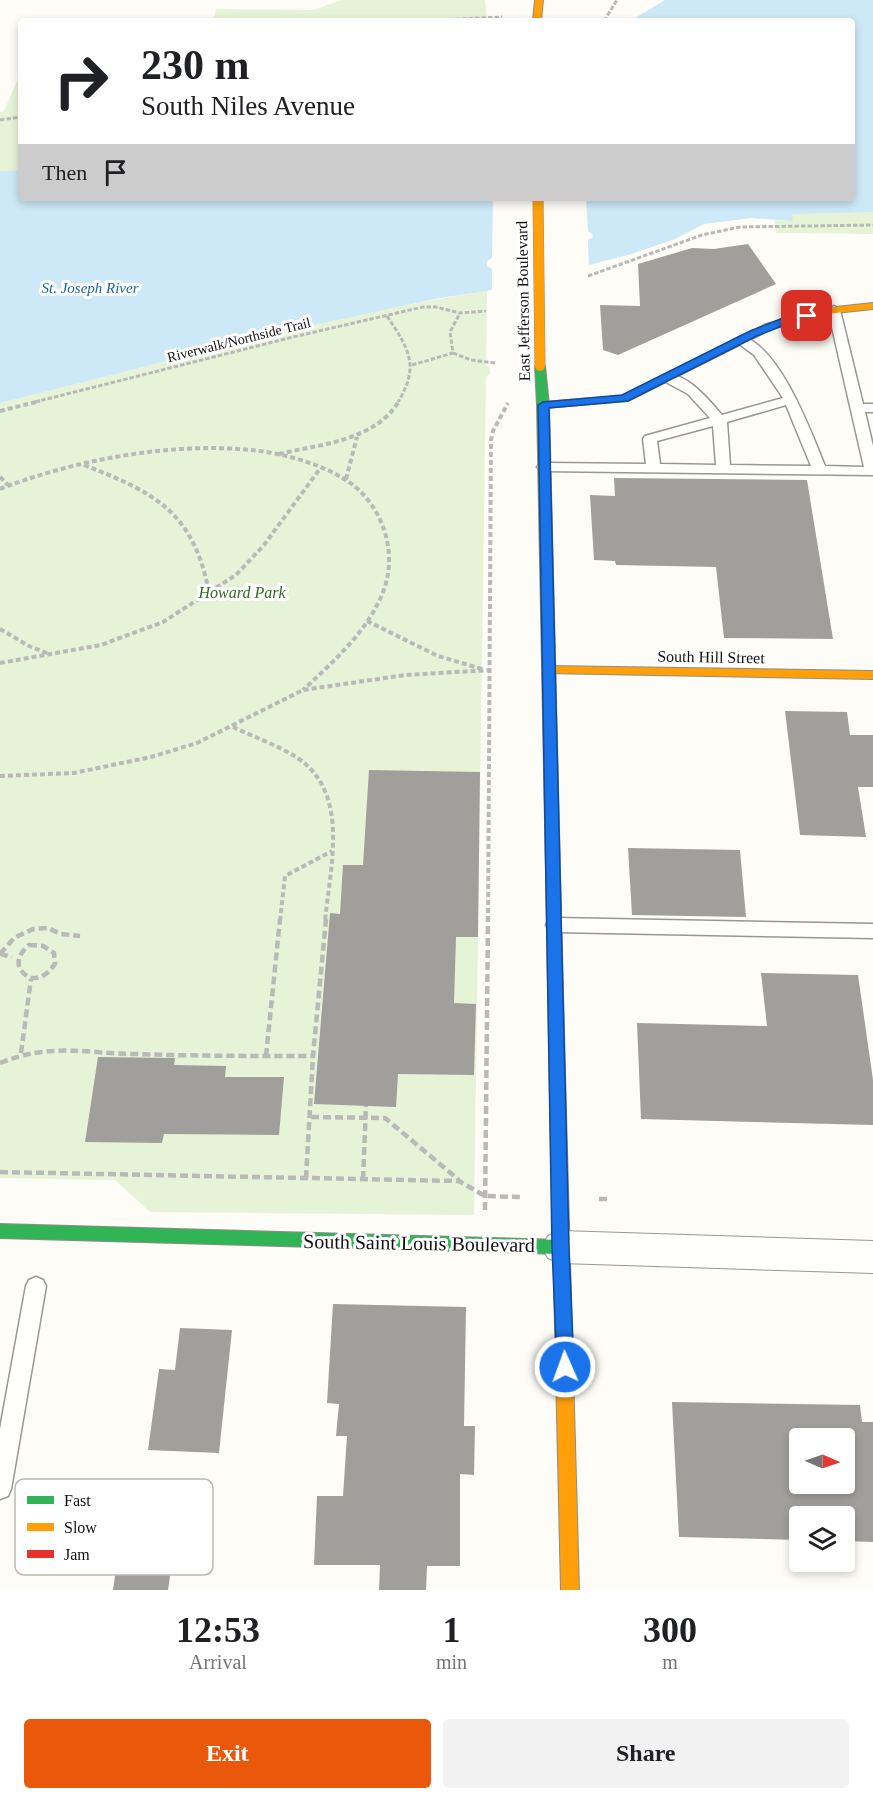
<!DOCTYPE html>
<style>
:root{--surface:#fff;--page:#f2f2f2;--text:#202124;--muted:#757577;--accent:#ea580c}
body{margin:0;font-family:Georgia,serif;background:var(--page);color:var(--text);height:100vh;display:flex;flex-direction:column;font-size:22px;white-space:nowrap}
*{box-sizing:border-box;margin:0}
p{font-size:20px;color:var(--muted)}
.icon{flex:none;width:33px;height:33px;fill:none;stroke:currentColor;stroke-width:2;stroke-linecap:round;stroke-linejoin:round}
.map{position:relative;height:1590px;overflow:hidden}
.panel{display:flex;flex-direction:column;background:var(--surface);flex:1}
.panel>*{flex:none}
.guide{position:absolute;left:18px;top:18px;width:837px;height:183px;border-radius:6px;box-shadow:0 3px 9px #0003;background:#fff;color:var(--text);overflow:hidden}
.needle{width:39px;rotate:92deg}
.controls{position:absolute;left:789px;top:1428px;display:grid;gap:12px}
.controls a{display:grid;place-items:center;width:66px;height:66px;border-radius:6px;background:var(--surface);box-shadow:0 3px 9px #0003;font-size:30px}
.pin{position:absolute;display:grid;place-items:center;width:51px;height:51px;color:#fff;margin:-26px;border-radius:12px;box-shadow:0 3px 9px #0006}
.me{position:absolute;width:66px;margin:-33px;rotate:358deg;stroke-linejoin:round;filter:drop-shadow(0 0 4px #0008)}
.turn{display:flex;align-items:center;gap:21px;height:126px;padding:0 24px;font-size:27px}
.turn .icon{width:78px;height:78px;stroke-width:2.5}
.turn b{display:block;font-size:42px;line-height:51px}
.then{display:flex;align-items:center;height:57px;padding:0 24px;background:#0003;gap:12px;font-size:22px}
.eta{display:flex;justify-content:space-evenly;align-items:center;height:102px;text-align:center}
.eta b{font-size:36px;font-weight:800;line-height:42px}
.primary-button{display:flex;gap:12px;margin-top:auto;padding:12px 24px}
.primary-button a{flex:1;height:69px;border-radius:6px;background:var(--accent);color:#fff;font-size:24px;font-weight:800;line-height:69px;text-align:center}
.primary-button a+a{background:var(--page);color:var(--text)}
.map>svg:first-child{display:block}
.green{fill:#e7f3d7}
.water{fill:#cde8f7}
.pier{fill:#fdfcf7}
.building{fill:#a19f9c;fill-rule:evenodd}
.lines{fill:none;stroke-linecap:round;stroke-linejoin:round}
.lane-casing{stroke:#979795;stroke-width:3}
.street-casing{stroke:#979795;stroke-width:2}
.fast-casing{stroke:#8e8d8b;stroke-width:2}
.slow-casing{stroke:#8e8d8b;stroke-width:2}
.jam-casing{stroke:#8e8d8b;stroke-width:2}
.path-far2{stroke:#b9b9b8;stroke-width:3;stroke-dasharray:4.5 2;stroke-linecap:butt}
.path-far1{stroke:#b9b9b8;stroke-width:4;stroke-dasharray:5 3;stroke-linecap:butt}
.path{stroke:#b9b9b8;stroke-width:4.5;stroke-dasharray:8 4;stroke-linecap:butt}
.lane{fill:#fffffe;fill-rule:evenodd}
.street{fill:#fffffe;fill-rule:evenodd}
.fast{fill:#30b455;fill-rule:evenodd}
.slow{fill:#ff9f0a;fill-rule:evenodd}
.jam{fill:#e5322d;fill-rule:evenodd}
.slow-bridge-casing{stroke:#8e8d8b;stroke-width:11;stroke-linecap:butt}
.slow-bridge{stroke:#ff9f0a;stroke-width:10}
.route{fill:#1a73e8;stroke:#114b97;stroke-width:1.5}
.labels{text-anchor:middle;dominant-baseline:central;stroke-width:6;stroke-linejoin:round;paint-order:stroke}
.far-street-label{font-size:14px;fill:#111;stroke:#fff}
.far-water-label{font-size:15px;font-style:italic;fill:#1768a6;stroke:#fff}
.street-label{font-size:16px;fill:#111;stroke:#fff}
.park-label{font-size:16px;font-style:italic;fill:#2f6b1f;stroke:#fff}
.near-street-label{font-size:20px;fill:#111;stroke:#fff}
.key{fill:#fff;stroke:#b8b8b8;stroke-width:1.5}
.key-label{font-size:16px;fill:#111}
</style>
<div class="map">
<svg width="873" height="1590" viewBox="0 0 873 1590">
<rect width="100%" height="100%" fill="#fdfcf7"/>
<path class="green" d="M342 0H485L487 21H213L216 9 314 10Z
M21 72V174L0 176V112L4 111Z
M873 167V234L776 233 774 220 793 221 791 214 852 198Z
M487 291 486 366 490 367V374L486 377 474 1215 150 1212 115 1180 0 1178V403C161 362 323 317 487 291Z"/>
<path class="water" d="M665 0H873V212L792 214 793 221 752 218 704 224 675 239 628 255 487 291 440 298 281 332 0 403V172L21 170V198H852V21H630Z"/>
<path class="pier" d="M493 198H586L588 231 592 234 593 237 588 240 589 268 492 293V269L487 266V261L492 258Z"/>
<path class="building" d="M748 244 776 284 618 355 603 350 600 305 640 306 638 264 692 248 714 249Z
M614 478 807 480 833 639 724 638 716 567 616 565 615 561 594 560 590 495 615 496Z
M785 711 847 712 850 735H873V787H858L866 837 800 835Z
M369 770 480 772 478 937H456L454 1003 476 1004 474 1075 398 1074 396 1107 314 1104 330 913 340 914 343 865H363Z
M628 848 740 850 746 917 632 915Z
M761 973 858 975 873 1080V1125L641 1119 637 1023 767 1026Z
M98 1057 175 1058 174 1065 226 1066 225 1077H284L279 1135 164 1134 162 1143 85 1142Z
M333 1304 466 1307 464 1426H475L474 1475 460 1474V1566H427L426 1590H379L380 1565H314L317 1496H343L347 1436H336L339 1404 327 1403Z
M180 1328 232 1330 219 1453 148 1450 159 1369 175 1370Z
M672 1402 860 1405 862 1422H873V1542L844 1541V1516H800V1540L679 1537ZM800 1438H844V1484H800Z
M124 1512 179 1513 168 1590H113Z"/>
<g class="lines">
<g class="lane-casing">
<path id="lane" d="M834 306 840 310 863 404H873V412H865L873 446V475L544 471 537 467 544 463 646 464 643 439 645 436 710 418 688 394 664 381 662 378 664 375C685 370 710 401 722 415L783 398 754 355 734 340 741 336C780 346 811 432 825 466L864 467 828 310ZM786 405 811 466 730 465 727 422ZM713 426 716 465 660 464 657 441Z
M555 918 873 924V938L555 932 549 930 546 925 549 920Z
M36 1277 43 1280 46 1286 11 1489 8 1496 0 1499V1429L26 1286 29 1280Z"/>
</g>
<g class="street-casing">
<path id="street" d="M561 1231 873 1241V1273L561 1263 548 1258 542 1247 548 1236Z"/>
</g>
<g class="fast-casing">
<path id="fast" d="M540 363 545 366 549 405 560 872 558 876H548L546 872 537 405 535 366Z
M0 1224 561 1240 567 1242 569 1247 567 1252 561 1254 0 1238Z"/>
</g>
<g class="slow-casing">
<path id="slow" d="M535 0H543L541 21H533Z
M873 303V309L826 314 774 328 628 401 543 408 537 405 543 402 622 396 766 324 826 308Z
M549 666 873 671V679L545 673 543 670Z
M559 1145 565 1146 567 1151 579 1590H561L551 1151 553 1146Z"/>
</g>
<g class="jam-casing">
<path id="jam" d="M553 867 558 868 560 872 567 1151 565 1156 559 1157 553 1156 551 1151 546 872 548 868Z"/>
</g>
<path class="path-far2" d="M423 21 502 17
M604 21 617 0
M0 120 21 117
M588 276 702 235 740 227 873 225
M387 316C409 349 420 366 398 402
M453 353 471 360 495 363
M412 365 453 353 450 332 460 313
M35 402 293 337 423 307H436L460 313 486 311"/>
<path class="path-far1" d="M0 411 40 401
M279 454C321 444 375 441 399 401
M84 465C156 493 193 512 209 592
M0 477 8 485
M346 479 357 437
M0 489C74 460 171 442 251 450 282 453 319 463 346 480 382 503 399 552 383 592 368 631 333 662 303 690
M367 621 438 656 482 669
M0 629 29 646 49 654
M0 663 101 645 163 622 236 575 264 545 319 470
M233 727C254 737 277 745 296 757 351 792 330 867 325 921
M0 776 74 773 151 757 197 743 303 690 405 675 491 670
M280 921 285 876 332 851
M488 921 491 440 493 431 508 403"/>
<path class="path" d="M29 945 43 946 54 953 55 964C48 973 43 979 30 978 14 969 16 956 29 945Z
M0 954 14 938 33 929 48 928 61 934 80 936
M0 954 12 957
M21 1053 31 979
M266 1056 280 919
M0 1063C50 1043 83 1053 135 1054 194 1056 254 1056 313 1056
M311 1117 385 1118 459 1180
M0 1172 459 1181 485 1196 520 1197
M306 1178 313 1056 326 919
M363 1179 366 1106
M599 1199H608
M485 1210 488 919"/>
<use href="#lane" class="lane"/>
<use href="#street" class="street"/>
<use href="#fast" class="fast"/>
<use href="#slow" class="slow"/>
<use href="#jam" class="jam"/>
<g class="slow-bridge-casing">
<path id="slow-bridge" d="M538 198 540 366"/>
</g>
<use href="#slow-bridge" class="slow-bridge"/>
</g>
<path class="route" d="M807 312 810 313V318L790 323 757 336 628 401 549 408 569 1247 574 1367 571 1373 565 1375 559 1373 557 1367 552 1247 538 405 543 402 622 395 750 331 783 318Z"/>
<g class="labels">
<g class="far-street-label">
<text transform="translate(239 340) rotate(-14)">Riverwalk/Northside Trail</text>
</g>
<g class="far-water-label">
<text x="90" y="288">St. Joseph River</text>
</g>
<g class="street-label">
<text transform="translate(523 301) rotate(-91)">East Jefferson Boulevard</text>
<text transform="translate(711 657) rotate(1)">South Hill Street</text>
</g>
<g class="park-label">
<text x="242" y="592">Howard Park</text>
</g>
<g class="near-street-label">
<text transform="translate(419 1243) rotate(1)">South Saint Louis Boulevard</text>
</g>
</g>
<rect x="15" y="1479" width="198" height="96" rx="9" class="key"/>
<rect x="27" y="1496" width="27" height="8" fill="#30b455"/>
<rect x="27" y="1523" width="27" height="8" fill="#ff9f0a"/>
<rect x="27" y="1550" width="27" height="8" fill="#e5322d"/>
<g class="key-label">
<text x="64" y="1506">Fast</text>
<text x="64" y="1533">Slow</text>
<text x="64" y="1560">Jam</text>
</g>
</svg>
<div class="controls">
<a><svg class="needle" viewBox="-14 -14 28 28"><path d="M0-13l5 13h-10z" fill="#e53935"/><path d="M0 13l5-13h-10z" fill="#757577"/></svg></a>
<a><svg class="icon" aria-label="layers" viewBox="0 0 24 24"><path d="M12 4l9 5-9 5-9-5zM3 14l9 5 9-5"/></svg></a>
</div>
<div class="pin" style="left:807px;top:316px;background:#d93025"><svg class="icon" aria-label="arrive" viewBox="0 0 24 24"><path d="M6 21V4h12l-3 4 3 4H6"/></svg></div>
<svg class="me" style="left:565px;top:1367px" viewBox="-20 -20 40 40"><circle r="17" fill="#1a73e8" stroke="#fff" stroke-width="3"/><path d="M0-11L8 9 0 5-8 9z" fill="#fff"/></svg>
<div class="guide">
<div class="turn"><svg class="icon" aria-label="right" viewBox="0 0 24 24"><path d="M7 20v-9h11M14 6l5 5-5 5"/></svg><div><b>230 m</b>South Niles Avenue</div></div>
<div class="then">Then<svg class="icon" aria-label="arrive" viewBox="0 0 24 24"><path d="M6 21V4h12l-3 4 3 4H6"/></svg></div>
</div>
</div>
<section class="panel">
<div class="eta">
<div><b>12:53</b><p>Arrival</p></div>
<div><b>1</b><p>min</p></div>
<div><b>300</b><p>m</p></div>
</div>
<div class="primary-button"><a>Exit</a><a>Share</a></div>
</section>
